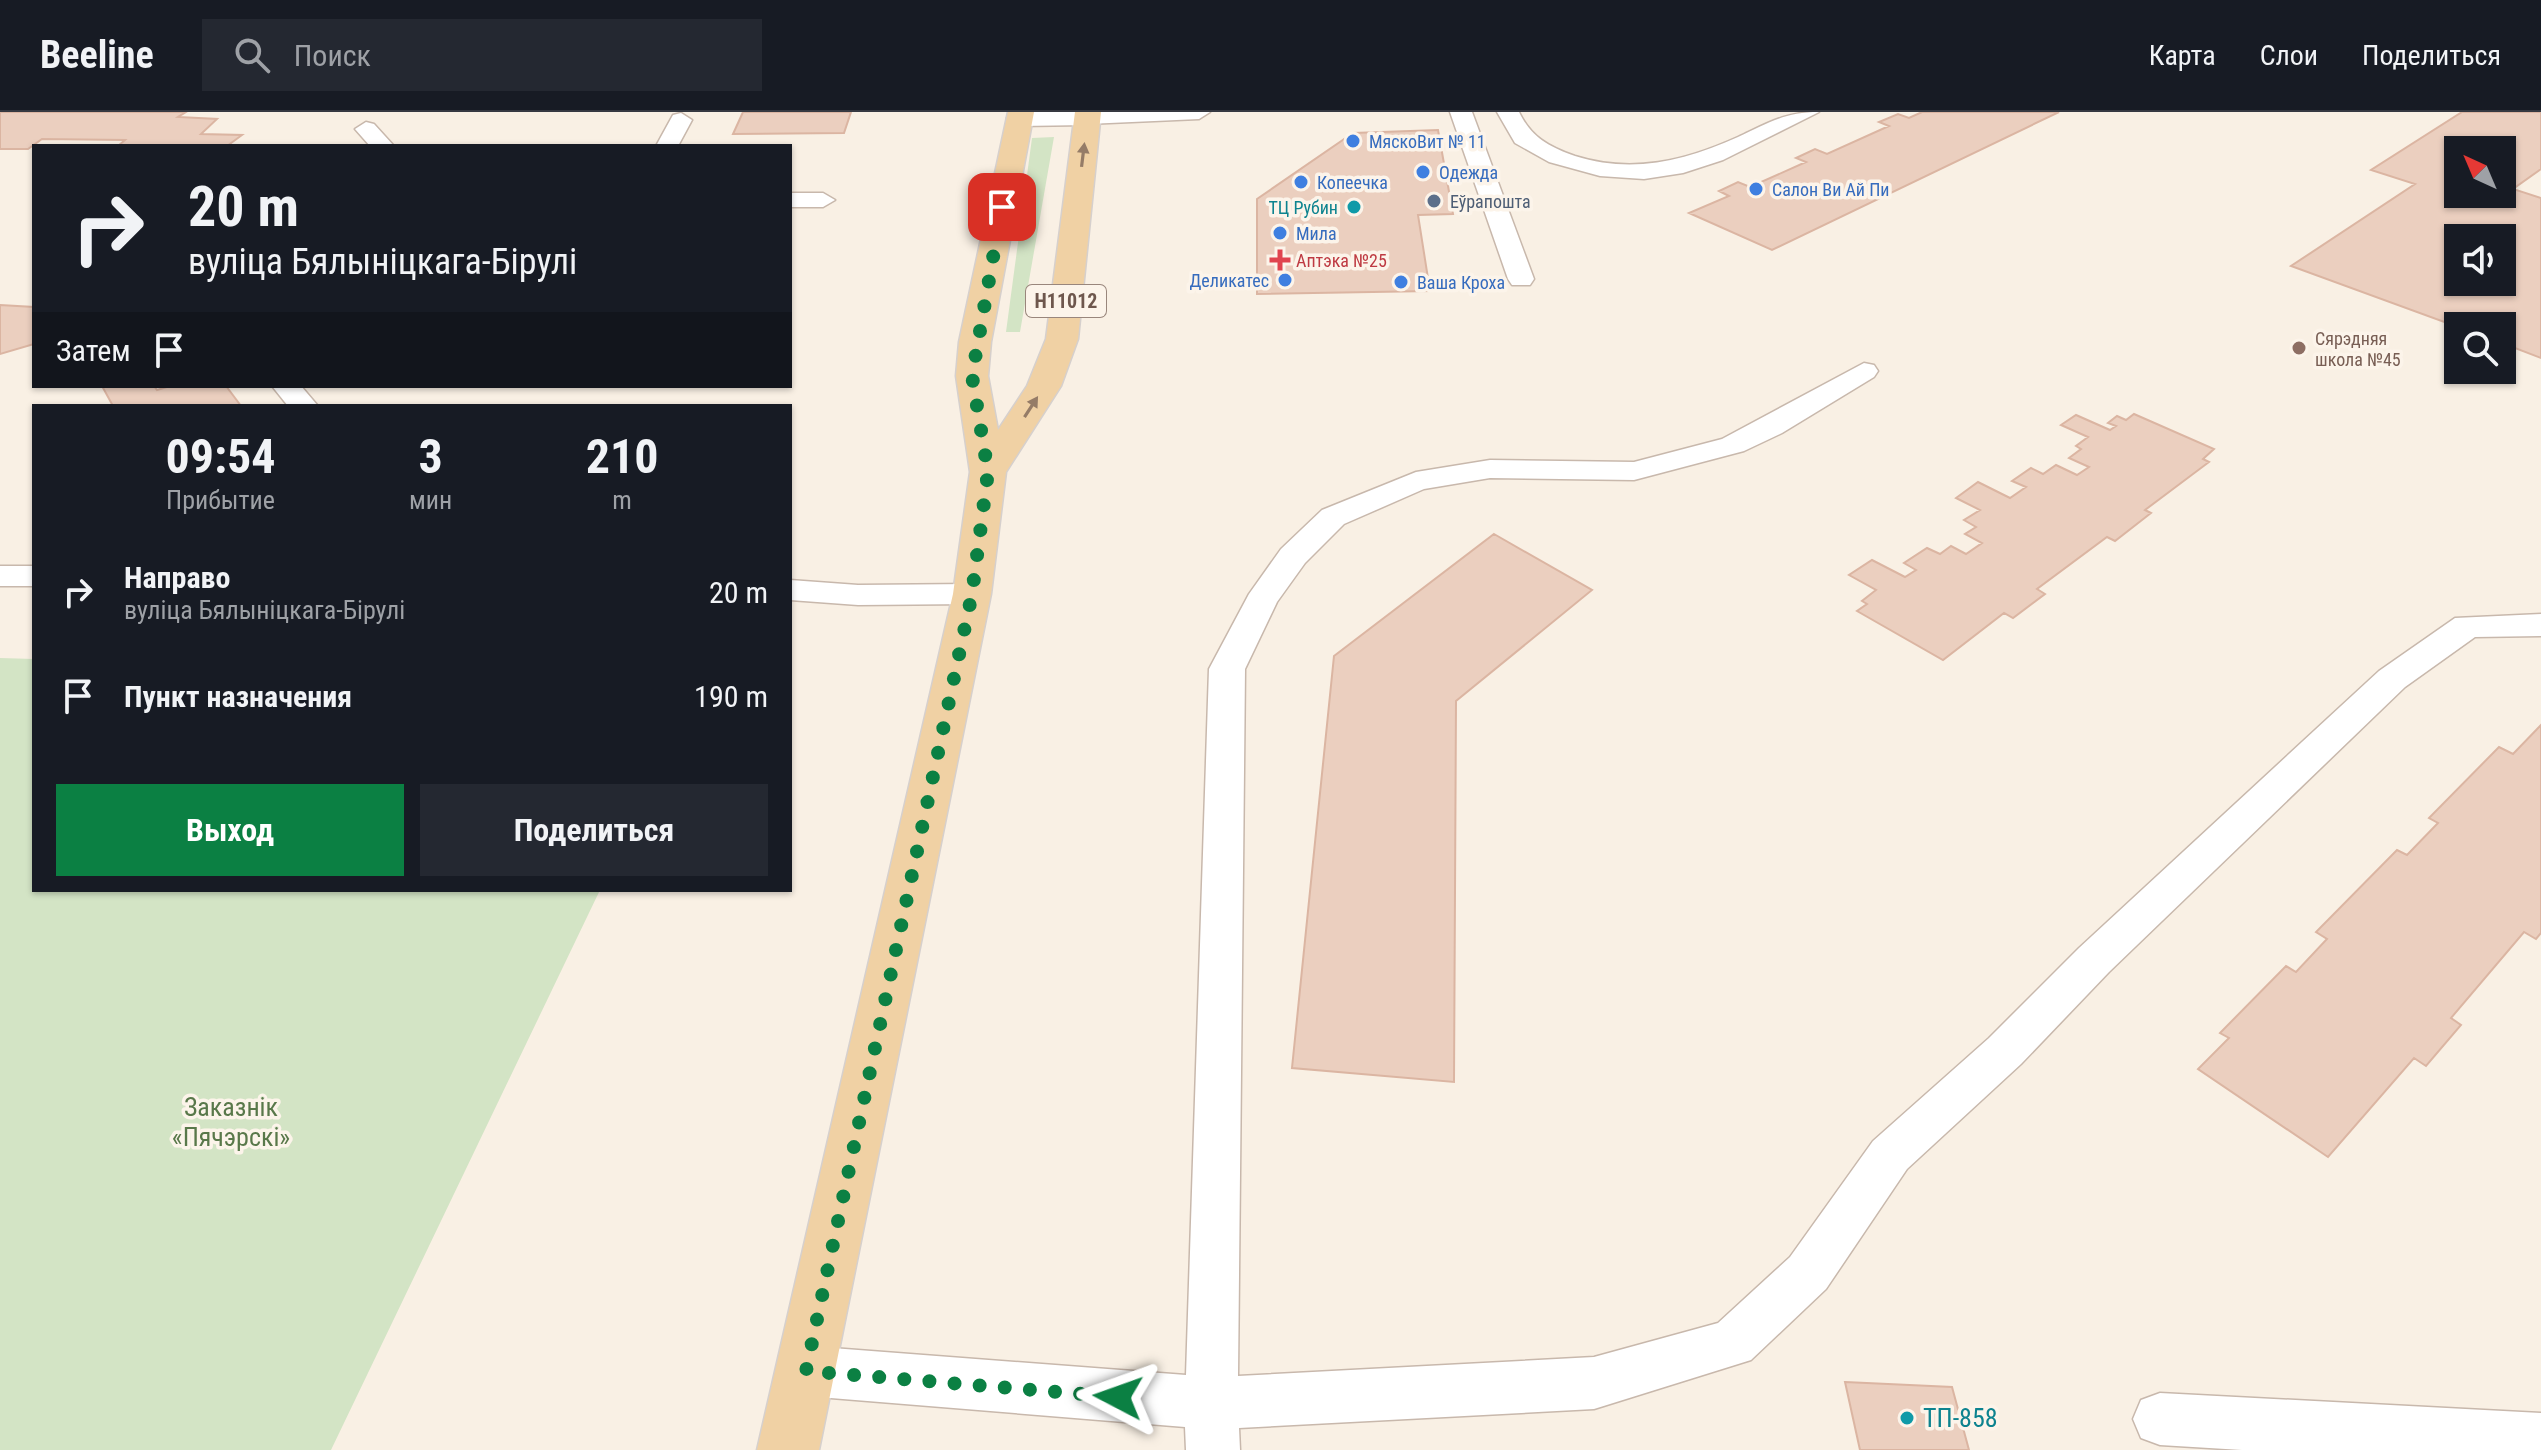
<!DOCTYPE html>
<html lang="ru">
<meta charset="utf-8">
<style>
:root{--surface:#171b24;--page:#242831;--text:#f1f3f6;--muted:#9ea1a6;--line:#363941;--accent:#0b8043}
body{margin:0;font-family:"Roboto Condensed",sans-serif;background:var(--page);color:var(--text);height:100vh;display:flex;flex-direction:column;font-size:30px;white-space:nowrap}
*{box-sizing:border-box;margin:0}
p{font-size:26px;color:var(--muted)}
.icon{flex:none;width:44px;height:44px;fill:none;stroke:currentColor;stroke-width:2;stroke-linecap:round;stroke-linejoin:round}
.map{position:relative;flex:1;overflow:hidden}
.panel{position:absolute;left:32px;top:292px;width:760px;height:488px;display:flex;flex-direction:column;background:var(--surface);border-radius:0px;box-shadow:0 2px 6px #0004}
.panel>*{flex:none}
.banner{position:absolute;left:32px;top:32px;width:760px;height:244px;border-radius:0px;box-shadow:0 2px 6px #0004;background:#171b24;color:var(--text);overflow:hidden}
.needle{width:52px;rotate:316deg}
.tools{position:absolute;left:2444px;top:24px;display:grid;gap:16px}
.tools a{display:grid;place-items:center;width:72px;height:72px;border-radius:0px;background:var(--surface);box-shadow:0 2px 6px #0004;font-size:40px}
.pin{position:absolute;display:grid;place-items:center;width:68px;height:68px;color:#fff;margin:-34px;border-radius:16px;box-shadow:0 4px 12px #0006}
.me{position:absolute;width:88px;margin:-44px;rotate:274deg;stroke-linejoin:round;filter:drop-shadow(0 0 6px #0008)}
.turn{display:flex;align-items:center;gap:28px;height:168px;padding:0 24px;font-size:36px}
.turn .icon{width:104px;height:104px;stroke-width:2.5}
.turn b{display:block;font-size:56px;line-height:68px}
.then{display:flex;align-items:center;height:76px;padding:0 24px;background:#0003;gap:16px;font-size:30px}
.eta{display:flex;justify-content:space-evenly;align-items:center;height:136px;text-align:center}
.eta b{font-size:48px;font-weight:700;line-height:56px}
.primary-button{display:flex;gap:16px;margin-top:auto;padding:16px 24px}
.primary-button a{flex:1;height:92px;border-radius:0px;background:var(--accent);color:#fff;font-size:32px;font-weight:700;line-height:92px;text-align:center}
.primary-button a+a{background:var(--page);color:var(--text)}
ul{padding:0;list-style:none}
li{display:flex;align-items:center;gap:24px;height:104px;padding:0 24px}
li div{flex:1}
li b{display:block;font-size:30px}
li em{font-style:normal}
header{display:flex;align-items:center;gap:48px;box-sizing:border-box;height:112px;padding:0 40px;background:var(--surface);border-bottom:2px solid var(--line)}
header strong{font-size:38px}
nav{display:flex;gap:44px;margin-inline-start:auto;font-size:28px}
.search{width:560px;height:72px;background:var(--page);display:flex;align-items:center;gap:20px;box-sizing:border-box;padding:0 28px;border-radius:0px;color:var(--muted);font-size:30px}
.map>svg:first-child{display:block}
.green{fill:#d3e4c5}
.building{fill:#ebcfbf;stroke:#dbb5a2;stroke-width:2;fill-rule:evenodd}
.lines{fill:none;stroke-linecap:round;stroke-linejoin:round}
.lane-casing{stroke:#c8b8ac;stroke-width:3}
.street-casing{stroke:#c8b8ac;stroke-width:3}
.primary-casing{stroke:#d6d0cd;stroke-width:3}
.lane{fill:#fff;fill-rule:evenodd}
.street{fill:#fff;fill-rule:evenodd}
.primary{fill:#f0d1a4;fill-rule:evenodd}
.oneway{fill:#957c67}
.route{stroke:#0b8043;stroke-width:14;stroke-dasharray:0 25.2}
.shop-dot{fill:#3f7fe0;stroke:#fcf4ea;stroke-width:3}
.service-dot{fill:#5c6f8a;stroke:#fcf4ea;stroke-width:3}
.culture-dot{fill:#0f9aa8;stroke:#fcf4ea;stroke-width:3}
.health-dot{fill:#e0444e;stroke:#fcf4ea;stroke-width:3}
.education-dot{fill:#8d6e63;stroke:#fcf4ea;stroke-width:3}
.labels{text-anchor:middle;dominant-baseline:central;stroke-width:7;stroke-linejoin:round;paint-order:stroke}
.far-shop-label{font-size:18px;fill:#366cbe;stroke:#fcf4ea;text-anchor:start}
.far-service-label{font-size:18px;fill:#4e5e75;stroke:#fcf4ea;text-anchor:start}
.far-culture-label{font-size:18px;fill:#0d838f;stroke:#fcf4ea;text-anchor:end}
.far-health-label{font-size:18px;fill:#be3a42;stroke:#fcf4ea;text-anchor:start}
.far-education-label{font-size:18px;fill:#785e54;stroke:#fcf4ea;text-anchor:start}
.shield{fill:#fcf4ea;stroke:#99867c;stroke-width:2}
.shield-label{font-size:20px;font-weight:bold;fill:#6e574d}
.near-park-label{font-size:26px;fill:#59784a;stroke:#fcf4ea}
.near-culture-label{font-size:26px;fill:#0d838f;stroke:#fcf4ea;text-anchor:start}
</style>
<header>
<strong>Beeline</strong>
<div class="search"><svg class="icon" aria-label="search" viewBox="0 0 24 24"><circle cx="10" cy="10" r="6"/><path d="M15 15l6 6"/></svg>Поиск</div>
<nav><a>Карта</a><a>Слои</a><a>Поделиться</a></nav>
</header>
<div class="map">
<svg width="2541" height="1338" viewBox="0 0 2541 1338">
<rect width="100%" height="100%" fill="#f9f0e4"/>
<path class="green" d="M1054 25 1020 220H1006L1032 26Z
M0 546 34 547V778H600L331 1338H0Z"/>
<path class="building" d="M0 0H186L178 5 217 7 201 22 242 23 227 34H118L125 28 42 27 28 37H0Z
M743 0H851L844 21 733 22Z
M1922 0H2059L1772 138 1689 101 1729 84 1719 79 1738 70 1750 75 1806 50 1796 46 1815 37 1827 42 1889 14 1879 10 1898 2 1909 6Z
M2462 0H2541V57L2513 77 2541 86V246L2502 231V214L2458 215 2291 154 2415 72 2371 58ZM2458 38H2502V82H2458ZM2458 126H2502V170H2458Z
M1438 18 1453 102 1418 103 1430 179 1257 182V87L1353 21Z
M0 193 34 195V232L0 242Z
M102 274H154L157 278 170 274H226L241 294H113Z
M2134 302 2214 337 2203 347 2209 350 2145 398 2151 401 2115 429 2107 425 2037 477 2045 482 2013 506 2004 501 1943 548 1857 499 1867 492 1862 489 1876 478 1849 463 1872 448 1905 465 1916 458 1904 451 1927 436 1940 442 1951 434 1966 442 1982 431 1965 422 1976 415 1964 408 1980 398 1956 386 1978 370 2010 386 2026 375 2012 369 2031 356 2043 362 2056 353 2077 363 2089 355 2069 346 2081 337 2076 334 2088 325 2061 313 2076 303 2110 318 2116 314 2108 311 2117 304 2126 308Z
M1494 422 1592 478 1456 589 1454 970 1292 956 1334 544Z
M2541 613V821L2536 827 2524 820 2451 906 2461 913 2426 954 2414 946 2328 1045 2198 957 2229 926 2220 921 2286 854 2296 860 2327 827 2316 820 2397 738 2407 743 2438 711 2429 706 2499 635 2513 642Z
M1845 1270 1952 1275 1969 1338H1860Z"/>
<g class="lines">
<g class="lane-casing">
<path id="lane" d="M1080 0H1210L1199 7 1087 12 1076 5Z
M1450 0H1472L1534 167 1530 173H1512L1508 167Z
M1497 0H1519C1531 25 1549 35 1575 44 1632 62 1685 49 1738 25 1768 11 1785 0 1819 0L1723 48 1683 61 1644 67 1600 64 1549 50 1515 31Z
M681 1 692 8 678 34H656L673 3Z
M366 10 374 12 394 34H370L355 17Z
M790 81H823L835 88 823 95H790Z
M1864 251 1874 253 1878 259 1874 265 1782 321 1744 339 1634 368 1490 366 1424 377 1344 412 1305 451 1277 490 1245 557 1238 1264 1594 1245 1718 1211 1790 1145 1873 1029 1989 926 2079 836 2379 559 2455 506 2541 502V524L2475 525 2405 575 2109 860 2021 952 1907 1057 1826 1177 1751 1248 1594 1297 1239 1316 1240 1338H1186L1185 1315 806 1284 788 1277 780 1259 788 1241 806 1234 1186 1263 1209 557 1249 482 1281 437 1322 398 1416 360 1490 348 1634 350 1722 327Z
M272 274H301L318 294H288Z
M0 454H34V474H0Z
M790 468 858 473 972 472 984 475 989 482 984 489 972 492 858 493 790 488Z
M2160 1281 2541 1301V1338H2242L2160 1333 2141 1326 2133 1307 2141 1288Z"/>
</g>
<g class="street-casing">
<path id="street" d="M1096 0 1100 5 1096 10 1087 13 1020 14 1007 6 1013 0Z"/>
</g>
<g class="primary-casing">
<path id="primary" d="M1008 0H1034L991 230 988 264 998 318 1027 274 1046 227 1075 0H1101L1078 227 1061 274 1006 360 991 482 819 1338H757L953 482 970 360 956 264 959 230Z"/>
</g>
<use href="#lane" class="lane"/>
<use href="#street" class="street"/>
<use href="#primary" class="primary"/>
</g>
<defs><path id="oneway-solid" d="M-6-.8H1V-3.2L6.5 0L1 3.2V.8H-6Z" transform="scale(2)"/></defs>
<g class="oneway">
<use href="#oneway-solid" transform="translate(1083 43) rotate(-83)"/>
<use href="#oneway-solid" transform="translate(1031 295) rotate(-57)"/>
</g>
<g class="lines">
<path class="route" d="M1002 95 972 264 988 360 972 482 806 1259 1118 1285"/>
</g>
<g class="shop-dot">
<circle cx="1353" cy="29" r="8"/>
<circle cx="1423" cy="60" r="8"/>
<circle cx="1301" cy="70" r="8"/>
<circle cx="1756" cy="77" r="8"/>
<circle cx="1280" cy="121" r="8"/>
<circle cx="1285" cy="168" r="8"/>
<circle cx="1401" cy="170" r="8"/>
</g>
<circle class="service-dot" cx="1434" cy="89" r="8"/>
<g class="culture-dot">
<circle cx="1354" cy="95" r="8"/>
<circle cx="1907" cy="1306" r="8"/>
</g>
<path class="health-dot" d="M1276 136h8v8h8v8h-8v8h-8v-8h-8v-8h8z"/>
<circle class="education-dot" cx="2299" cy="236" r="8"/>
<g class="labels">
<g class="far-shop-label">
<text x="1369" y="29">МяскоВит № 11</text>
<text x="1439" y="60">Одежда</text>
<text x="1317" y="70">Копеечка</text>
<text x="1772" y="77">Салон Ви Ай Пи</text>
<text x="1296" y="121">Мила</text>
<text x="1269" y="168" text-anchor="end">Деликатес</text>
<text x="1417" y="170">Ваша Кроха</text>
</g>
<g class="far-service-label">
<text x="1450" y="89">Еўрапошта</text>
</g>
<g class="far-culture-label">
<text x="1338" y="95">ТЦ Рубин</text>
</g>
<g class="far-health-label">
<text x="1296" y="148">Аптэка №25</text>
</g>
<g class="far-education-label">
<text x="2315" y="226">Сярэдняя<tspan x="2315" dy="21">школа №45</tspan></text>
</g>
<rect class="shield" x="1026" y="173" width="80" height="32" rx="6"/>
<g class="shield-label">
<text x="1066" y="189">Н11012</text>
</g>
<g class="near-park-label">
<text x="231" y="995">Заказнік<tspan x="231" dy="30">«Пячэрскі»</tspan></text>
</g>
<g class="near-culture-label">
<text x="1923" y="1306">ТП-858</text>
</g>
</g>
</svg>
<div class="tools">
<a><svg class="needle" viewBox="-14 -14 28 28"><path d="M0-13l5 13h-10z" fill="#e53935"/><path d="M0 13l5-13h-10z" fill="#9ea1a6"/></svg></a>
<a><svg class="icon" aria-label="sound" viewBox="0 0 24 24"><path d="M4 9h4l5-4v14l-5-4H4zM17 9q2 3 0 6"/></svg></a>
<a><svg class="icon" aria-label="search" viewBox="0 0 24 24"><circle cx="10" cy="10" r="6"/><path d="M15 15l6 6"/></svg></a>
</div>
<div class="pin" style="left:1002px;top:95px;background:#d93025"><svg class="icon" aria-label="arrive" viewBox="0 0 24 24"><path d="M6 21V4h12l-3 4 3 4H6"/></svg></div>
<svg class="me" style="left:1118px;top:1285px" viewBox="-20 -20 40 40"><path d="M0-17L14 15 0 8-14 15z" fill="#0b8043" stroke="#fff" stroke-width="4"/></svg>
<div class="banner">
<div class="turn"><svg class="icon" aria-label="right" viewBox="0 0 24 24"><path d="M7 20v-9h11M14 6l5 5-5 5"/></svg><div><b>20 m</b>вуліца Бялыніцкага-Бірулі</div></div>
<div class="then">Затем<svg class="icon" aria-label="arrive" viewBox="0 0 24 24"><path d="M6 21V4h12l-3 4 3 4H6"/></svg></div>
</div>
<section class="panel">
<div class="eta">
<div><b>09:54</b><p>Прибытие</p></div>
<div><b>3</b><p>мин</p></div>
<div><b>210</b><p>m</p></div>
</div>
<ul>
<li><svg class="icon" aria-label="right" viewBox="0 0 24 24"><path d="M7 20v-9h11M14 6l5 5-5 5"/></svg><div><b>Направо</b><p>вуліца Бялыніцкага-Бірулі</p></div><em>20 m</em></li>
<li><svg class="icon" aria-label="arrive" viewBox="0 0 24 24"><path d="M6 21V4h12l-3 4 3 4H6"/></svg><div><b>Пункт назначения</b></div><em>190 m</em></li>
</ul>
<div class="primary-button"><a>Выход</a><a>Поделиться</a></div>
</section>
</div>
